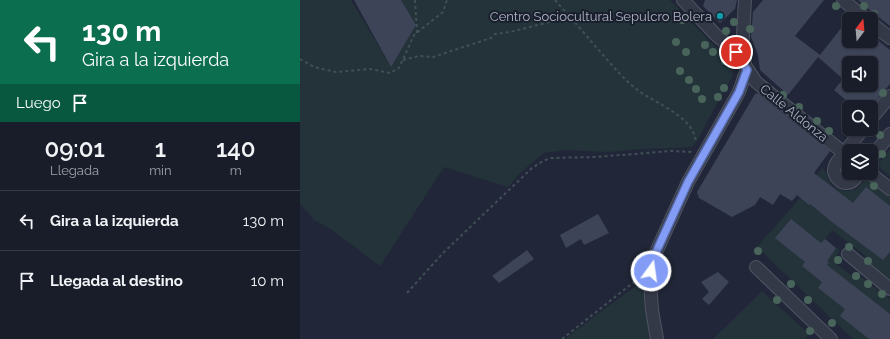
<!DOCTYPE html>
<html lang="es">
<style>
:root{--surface:#191d2a;--page:#222632;--text:#f1f3f6;--muted:#9fa2a8;--line:#373b47}
body{margin:0;font-family:Raleway,sans-serif;background:var(--page);color:var(--text);height:100vh;display:flex;flex-direction:column;font-size:15px;white-space:nowrap}
*{box-sizing:border-box;margin:0}
p{font-size:13px;color:var(--muted)}
.icon{flex:none;width:22px;height:22px;fill:none;stroke:currentColor;stroke-width:2;stroke-linecap:round;stroke-linejoin:round}
.map{position:relative;flex:1;overflow:hidden}
.sheet{display:flex;flex-direction:column;background:var(--surface);width:300px}
.sheet>*{flex:none}
.banner{background:#0b6e4f;color:#fff;overflow:hidden}
.needle{width:26px;rotate:16deg}
.buttons{position:absolute;left:542px;top:12px;display:grid;gap:8px}
.buttons a{display:grid;place-items:center;width:36px;height:36px;border-radius:6px;background:var(--surface);box-shadow:0 1px 3px #0004,0 0 0 1px var(--line);font-size:20px}
.pin{position:absolute;display:grid;place-items:center;width:34px;height:34px;color:#fff;margin:-17px;border:2px solid #fff;border-radius:50%;box-shadow:0 1px 4px #0007}
.me{position:absolute;width:44px;margin:-22px;rotate:14deg;stroke-linejoin:round;filter:drop-shadow(0 0 3px #0008)}
.turn{display:flex;align-items:center;gap:14px;height:84px;padding:0 16px;font-size:18px}
.turn .icon{width:52px;height:52px;stroke-width:2.5}
.turn b{display:block;font-size:28px;line-height:34px}
.then{display:flex;align-items:center;height:38px;padding:0 16px;background:#0003;gap:8px;font-size:15px}
.eta{display:flex;justify-content:space-evenly;align-items:center;height:68px;text-align:center}
.eta b{font-size:24px;font-weight:600;line-height:28px}
ul{padding:0;list-style:none}
li{display:flex;align-items:center;gap:12px;height:60px;padding:0 16px;border-top:1px solid var(--line)}
li div{flex:1}
li b{display:block;font-size:15px}
li em{font-style:normal}
main{display:flex;flex:1;min-height:0}
.map>svg:first-child{display:block}
.green{fill:#233339}
.building{fill:#3d4458;fill-rule:evenodd}
.lines{fill:none;stroke-linecap:round;stroke-linejoin:round}
.street-casing{stroke:#4f5463;stroke-width:14}
.path{stroke:#405056;stroke-width:2;stroke-dasharray:3 3;stroke-linecap:butt}
.street{stroke:#343948;stroke-width:12}
.tree{fill:#48645b}
.route-casing{stroke:#5566a0;stroke-width:10}
.route{stroke:#839df6;stroke-width:7}
.culture-dot{fill:#0f9aa8;stroke:#1a1f2d;stroke-width:1.5}
.labels{text-anchor:middle;dominant-baseline:central;stroke-width:4;stroke-linejoin:round;paint-order:stroke}
.poi-label{font-size:13px;fill:#afb4c5;stroke:#1a1f2d;text-anchor:end}
.street-label{font-size:13px;fill:#afb4c5;stroke:#1a1f2d}
</style>
<main>
<section class="sheet">
<div class="banner">
<div class="turn"><svg class="icon" aria-label="left" viewBox="0 0 24 24"><path d="M17 20v-9H6M10 6l-5 5 5 5"/></svg><div><b>130 m</b>Gira a la izquierda</div></div>
<div class="then">Luego<svg class="icon" aria-label="arrive" viewBox="0 0 24 24"><path d="M6 21V4h12l-3 4 3 4H6"/></svg></div>
</div>
<div class="eta">
<div><b>09:01</b><p>Llegada</p></div>
<div><b>1</b><p>min</p></div>
<div><b>140</b><p>m</p></div>
</div>
<ul>
<li><svg class="icon" aria-label="left" viewBox="0 0 24 24"><path d="M17 20v-9H6M10 6l-5 5 5 5"/></svg><div><b>Gira a la izquierda</b></div><em>130 m</em></li>
<li><svg class="icon" aria-label="arrive" viewBox="0 0 24 24"><path d="M6 21V4h12l-3 4 3 4H6"/></svg><div><b>Llegada al destino</b></div><em>10 m</em></li>
</ul>
</section>
<div class="map">
<svg width="590" height="339" viewBox="0 0 590 339">
<rect width="100%" height="100%" fill="#212738"/>
<path class="green" d="M0 0H51L91 67 116 25 101 0H370L415 47 424 52 432 59 434 66 432 77 416 105 400 136 392 147 342 149 309 152 265 150 244 153 221 172 208 187 144 167 80 266 31 229 14 220 0 203Z
M590 149V176L579 167 578 164Z
M522 168C528 173 526 177 530 182 536 191 548 194 557 188 560 186 563 182 566 178L590 197V281L569 265 572 261 532 230 525 239 540 251 534 259 536 264 555 278 560 276 590 299V339H553L457 247 496 203Z
M348 277 356 339H265L295 316Z
M462 291 509 334 505 339H413Z"/>
<path class="building" d="M54 0H101L116 25 91 67Z
M405 0H437L435 9 420 23 403 6Z
M463 0H524L495 36 520 55 549 18V41H571V35L590 50V84L571 107H554L534 90 543 79 518 57 488 95 460 70 458 55 451 37 453 12ZM549 63H571V85H549Z
M558 0H590V26L571 11Z
M458 93 530 151 514 173 553 203 566 187 590 206V252L583 260 532 222 510 204 509 205 497 195 492 201 480 194 473 205 460 197 455 205 432 217 399 198 397 192 455 94Z
M298 214 309 233 284 245 281 239 266 248 260 235Z
M491 219 521 243 525 239 536 248 527 261 529 262 527 265 590 314V339H569L540 316 545 309 518 288 522 282 502 266 505 262 475 238Z
M227 250 234 259 199 283 192 276Z
M418 272 429 282 409 305 402 299 409 292 401 282Z"/>
<g class="lines">
<g class="street-casing">
<path id="street" d="M383 0 415 34 436 52 456 82 544 153
M445 0 442 52 445 63
M543 0 566 19
M571 23 590 38
M571 119 590 96
M571 158 590 134
M560 173C556 177 553 183 547 183 541 184 535 177 534 171 534 168 535 165 537 162L563 129
M570 173 590 189
M548 254 590 289
M456 267 531 339
M357 339 352 310 350 281 352 261 388 182 439 92 447 69"/>
</g>
<path class="path" d="M115 0 117 33
M255 0C268 15 282 30 295 46 308 60 320 76 335 88 353 103 395 116 396 143
M0 59 14 67 36 72 70 69 90 73 99 68 114 35 143 12 147 0
M103 60 119 56 133 57 191 38 195 34 210 32 270 17
M107 293 143 253 232 168 243 161 251 158 296 157 371 151 392 152
M262 339 339 278"/>
<use href="#street" class="street"/>
</g>
<g class="tree">
<circle cx="536" cy="6" r="4"/>
<circle cx="564" cy="6" r="4"/>
<circle cx="574" cy="14" r="4"/>
<circle cx="382" cy="20" r="4"/>
<circle cx="434" cy="22" r="4"/>
<circle cx="450" cy="29" r="4"/>
<circle cx="426" cy="31" r="4"/>
<circle cx="376" cy="42" r="4"/>
<circle cx="405" cy="45" r="4"/>
<circle cx="386" cy="52" r="4"/>
<circle cx="413" cy="52" r="4"/>
<circle cx="425" cy="61" r="4"/>
<circle cx="380" cy="71" r="4"/>
<circle cx="389" cy="80" r="4"/>
<circle cx="424" cy="88" r="4"/>
<circle cx="396" cy="89" r="4"/>
<circle cx="583" cy="93" r="4"/>
<circle cx="483" cy="95" r="4"/>
<circle cx="418" cy="97" r="4"/>
<circle cx="402" cy="99" r="4"/>
<circle cx="499" cy="107" r="4"/>
<circle cx="517" cy="121" r="4"/>
<circle cx="529" cy="131" r="4"/>
<circle cx="580" cy="135" r="4"/>
<circle cx="582" cy="154" r="4"/>
<circle cx="574" cy="186" r="4"/>
<circle cx="549" cy="247" r="4"/>
<circle cx="458" cy="251" r="4"/>
<circle cx="538" cy="260" r="4"/>
<circle cx="568" cy="261" r="4"/>
<circle cx="556" cy="276" r="4"/>
<circle cx="491" cy="284" r="4"/>
<circle cx="568" cy="284" r="4"/>
<circle cx="582" cy="294" r="4"/>
<circle cx="477" cy="300" r="4"/>
<circle cx="508" cy="300" r="4"/>
<circle cx="532" cy="323" r="4"/>
<circle cx="510" cy="331" r="4"/>
</g>
<g class="lines">
<g class="route-casing">
<path id="route" d="M351 271 352 261 388 182 439 92 447 70 436 52"/>
</g>
<use href="#route" class="route"/>
</g>
<circle class="culture-dot" cx="420" cy="16" r="4"/>
<g class="labels">
<g class="poi-label">
<text x="412" y="16">Centro Sociocultural Sepulcro Bolera</text>
</g>
<g class="street-label">
<text transform="translate(494 113) rotate(39)">Calle Aldonza</text>
</g>
</g>
</svg>
<div class="buttons">
<a><svg class="needle" viewBox="-14 -14 28 28"><path d="M0-13l5 13h-10z" fill="#e53935"/><path d="M0 13l5-13h-10z" fill="#9fa2a8"/></svg></a>
<a><svg class="icon" aria-label="sound" viewBox="0 0 24 24"><path d="M4 9h4l5-4v14l-5-4H4zM17 9q2 3 0 6"/></svg></a>
<a><svg class="icon" aria-label="search" viewBox="0 0 24 24"><circle cx="10" cy="10" r="6"/><path d="M15 15l6 6"/></svg></a>
<a><svg class="icon" aria-label="layers" viewBox="0 0 24 24"><path d="M12 4l9 5-9 5-9-5zM3 14l9 5 9-5"/></svg></a>
</div>
<div class="pin" style="left:436px;top:52px;background:#d93025"><svg class="icon" aria-label="arrive" viewBox="0 0 24 24"><path d="M6 21V4h12l-3 4 3 4H6"/></svg></div>
<svg class="me" style="left:351px;top:271px" viewBox="-20 -20 40 40"><circle r="17" fill="#839df6" stroke="#fff" stroke-width="3"/><path d="M0-11L8 9 0 5-8 9z" fill="#fff"/></svg>
</div>
</main>
